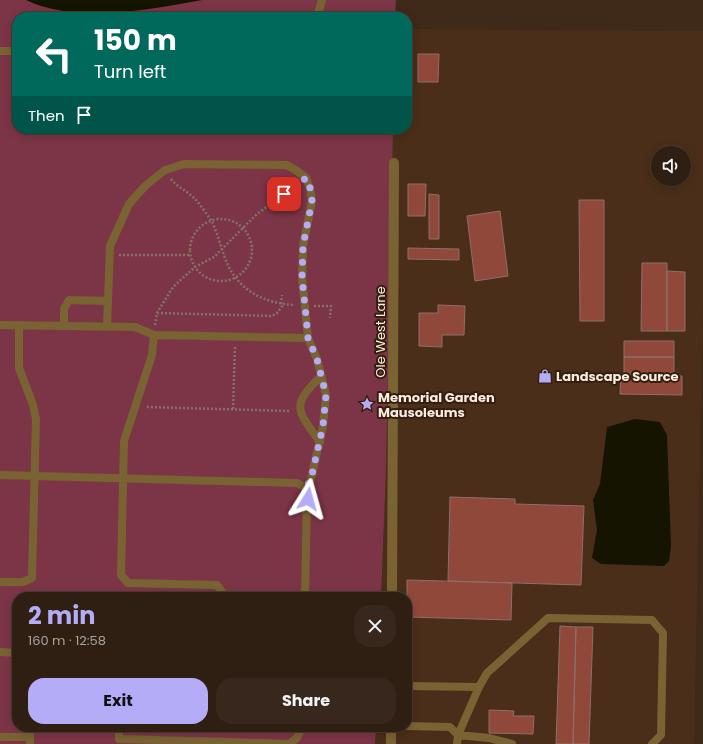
<!DOCTYPE html>
<meta charset="utf-8">
<style>
:root{--surface:#2f1f13;--page:#37271c;--text:#f1f3f6;--muted:#a7a2a0;--line:#4a3d33;--accent:#b5acf8}
body{margin:0;font-family:Poppins,sans-serif;background:var(--page);color:var(--text);height:100vh;display:flex;flex-direction:column;font-size:15px;white-space:nowrap}
*{box-sizing:border-box;margin:0}
p{font-size:13px;color:var(--muted)}
.icon{flex:none;width:22px;height:22px;fill:none;stroke:currentColor;stroke-width:2;stroke-linecap:round;stroke-linejoin:round}
.map{position:relative;flex:1;overflow:hidden}
.panel{position:absolute;left:12px;top:592px;width:400px;height:140px;display:flex;flex-direction:column;background:var(--surface);border-radius:16px;box-shadow:0 2px 10px #0003,0 0 0 1px var(--line)}
.panel>*{flex:none}
.guide{position:absolute;left:12px;top:12px;width:400px;height:122px;border-radius:16px;box-shadow:0 2px 10px #0003,0 0 0 1px var(--line);background:#00695c;color:#fff;overflow:hidden}
.fabs{position:absolute;left:651px;top:146px;display:grid;gap:8px}
.fabs a{display:grid;place-items:center;width:40px;height:40px;border-radius:50%;background:var(--surface);box-shadow:0 2px 10px #0003,0 0 0 1px var(--line);font-size:20px}
.pin{position:absolute;display:grid;place-items:center;width:34px;height:34px;color:#fff;margin:-17px;border-radius:8px;box-shadow:0 2px 6px #0006}
.me{position:absolute;width:44px;margin:-22px;rotate:8deg;stroke-linejoin:round;filter:drop-shadow(0 0 3px #0008)}
.turn{display:flex;align-items:center;gap:14px;height:84px;padding:0 16px;font-size:18px}
.turn .icon{width:52px;height:52px;stroke-width:2.5}
.turn b{display:block;font-size:28px;line-height:34px}
.then{display:flex;align-items:center;height:38px;padding:0 16px;background:#0003;gap:8px;font-size:15px}
.round{display:grid;place-items:center;flex:none;width:42px;height:42px;border-radius:16px;background:var(--page)}
.overview{display:flex;align-items:center;justify-content:space-between;height:68px;padding:0 16px}
h1{font-size:24px;font-weight:700;line-height:30px;color:var(--accent)}
.primary-button{display:flex;gap:8px;margin-top:auto;padding:8px 16px}
.primary-button a{flex:1;height:46px;border-radius:16px;background:var(--accent);color:#111;font-size:16px;font-weight:700;line-height:46px;text-align:center}
.primary-button a+a{background:var(--page);color:var(--text)}
.map>svg:first-child{display:block}
.built{fill:#4a2e19;fill-rule:evenodd}
.green{fill:#7c3547}
.water{fill:#151400}
.building{fill:#90483a;stroke:#8f6f68}
.lines{fill:none;stroke-linecap:round;stroke-linejoin:round}
.path{stroke:#857264;stroke-width:2.5;stroke-dasharray:2 2;stroke-linecap:butt}
.lane{stroke:#7a6333;stroke-width:8}
.street{stroke:#7a6333;stroke-width:10}
.route{stroke:#b5acf8;stroke-width:7;stroke-dasharray:0 12.6}
.labels{text-anchor:middle;dominant-baseline:central;stroke-width:4;stroke-linejoin:round;paint-order:stroke}
.street-label{font-size:13px;fill:#f9ebe0;stroke:#341f0f}
.poi-label{font-size:13px;font-weight:bold;fill:#f9ebe0;stroke:#341f0f;text-anchor:start}
</style>
<div class="map">
<svg width="703" height="744" viewBox="0 0 703 744">
<rect width="100%" height="100%" fill="#3f2919"/>
<path class="built" d="M407 29 703 31V303L694 744H375L376 727H407V597H381L386 471 393 129H407ZM658 153H684V179H658Z"/>
<path class="green" d="M0 0H396L395 17H17V129H393L386 471 381 597H17V727H376L375 744H0Z"/>
<path class="water" d="M26 0H202C148 10 77 24 26 0Z
M635 419 660 422 667 435 671 546 669 561 664 566 601 564 592 558 597 530 593 500 600 484 607 427Z"/>
<path class="building" d="M418 54H439L438 82H418Z
M408 184H426L425 216H408Z
M429 194 439 195V239H429Z
M579 200H604V321H580Z
M500 211 508 276 475 281 467 216Z
M408 248 459 249V260L408 259Z
M642 263H667V331H641Z
M667 271 685 272V331H667Z
M438 305 465 306 464 335H442V347L419 346V313H438Z
M624 341H674V357H624Z
M624 357H674V373H624Z
M621 374 682 376V395L620 394Z
M450 497 515 499V504L584 506 581 585 448 581Z
M407 580 512 583 511 620 407 617Z
M560 626 576 627 573 744H556Z
M576 627H593L589 744H573Z
M489 710 514 711 513 716H534L533 734 489 733Z"/>
<g class="lines">
<path class="path" d="M171 179C177 187 187 191 194 198 200 204 206 213 211 220 218 233 221 249 227 263 239 291 266 304 295 305
M190 250a31 31 0 1 1 62 0a31 31 0 1 1-62 0Z
M119 255H190
M281 304 282 295
M314 306H331L330 318
M157 313 272 316 277 313 283 305
M155 325 157 313 173 287 195 267 214 257 256 215 297 184
M147 407 289 411
M233 409 235 346"/>
<path class="lane" d="M317 17 322 0
M0 51H17
M0 325 135 327 154 335 152 355 124 441 121 575 128 583 217 585 226 597
M64 326V309L69 300 108 301
M107 327 110 246 129 204 145 186 165 170 184 164 287 165 297 171 306 178 310 188 312 201 303 246 302 278 308 338 317 359 326 395 323 426 311 479 306 488 307 499 305 597
M154 335 308 338
M320 442C296 409 291 406 321 376
M0 475 297 483 306 488
M0 582H23L32 578 36 419 33 405 19 368V325
M0 652 17 653
M407 686 479 687
M407 726 450 727 458 735 457 744
M119 727V739L230 742 229 744
M0 737H30
M230 742 289 744 297 738 302 727
M30 744V727
M512 744 489 738 458 735 479 687 487 673 548 618 652 620 663 633 661 735 652 744"/>
<path class="street" d="M392 597 394 163
M391 744V727"/>
</g>
<g class="lines">
<path class="route" d="M284 194 306 178 310 188 312 201 303 246 302 278 305 306 308 338 317 359 326 395 323 426 311 479 306 488 308 499"/>
</g>
<defs>
<g id="shop-bare" transform="scale(1.08)"><path d="M-5-2.5h2.3a2.7 3.5 0 0 1 5.4 0H5L5.5 6h-11ZM-1.5-2.5h3a1.5 2.3 0 0 0-3 0Z" fill="#b5acf8" stroke="#341f0f" stroke-width="2.5" paint-order="stroke"/></g>
<g id="sight-bare" transform="scale(1.08)"><path d="M0-6L1.8-2.2L6-1.7L2.9 1.2L3.7 5.4L0 3.3L-3.7 5.4L-2.9 1.2L-6-1.7L-1.8-2.2Z" fill="#b5acf8" stroke="#341f0f" stroke-width="2.5" paint-order="stroke"/></g>
</defs>
<g fill-rule="evenodd">
<use href="#shop-bare" x="545" y="376"/>
<use href="#sight-bare" x="367" y="404"/>
</g>
<g class="labels">
<g class="street-label">
<text transform="translate(380 332) rotate(-90)">Ole West Lane</text>
</g>
<g class="poi-label">
<text x="556" y="376">Landscape Source</text>
<text x="378" y="397">Memorial Garden<tspan x="378" dy="15">Mausoleums</tspan></text>
</g>
</g>
</svg>
<div class="fabs">
<a><svg class="icon" aria-label="sound" viewBox="0 0 24 24"><path d="M4 9h4l5-4v14l-5-4H4zM17 9q2 3 0 6"/></svg></a>
</div>
<div class="pin" style="left:284px;top:194px;background:#d93025"><svg class="icon" aria-label="arrive" viewBox="0 0 24 24"><path d="M6 21V4h12l-3 4 3 4H6"/></svg></div>
<svg class="me" style="left:308px;top:499px" viewBox="-20 -20 40 40"><path d="M0-17L14 15 0 8-14 15z" fill="#b5acf8" stroke="#fff" stroke-width="4"/></svg>
<div class="guide">
<div class="turn"><svg class="icon" aria-label="left" viewBox="0 0 24 24"><path d="M17 20v-9H6M10 6l-5 5 5 5"/></svg><div><b>150 m</b>Turn left</div></div>
<div class="then">Then<svg class="icon" aria-label="arrive" viewBox="0 0 24 24"><path d="M6 21V4h12l-3 4 3 4H6"/></svg></div>
</div>
<section class="panel">
<div class="overview"><div><h1>2 min</h1><p>160 m · 12:58</p></div><a class="round"><svg class="icon" aria-label="close" viewBox="0 0 24 24"><path d="M6 6l12 12M18 6L6 18"/></svg></a></div>
<div class="primary-button"><a>Exit</a><a>Share</a></div>
</section>
</div>
